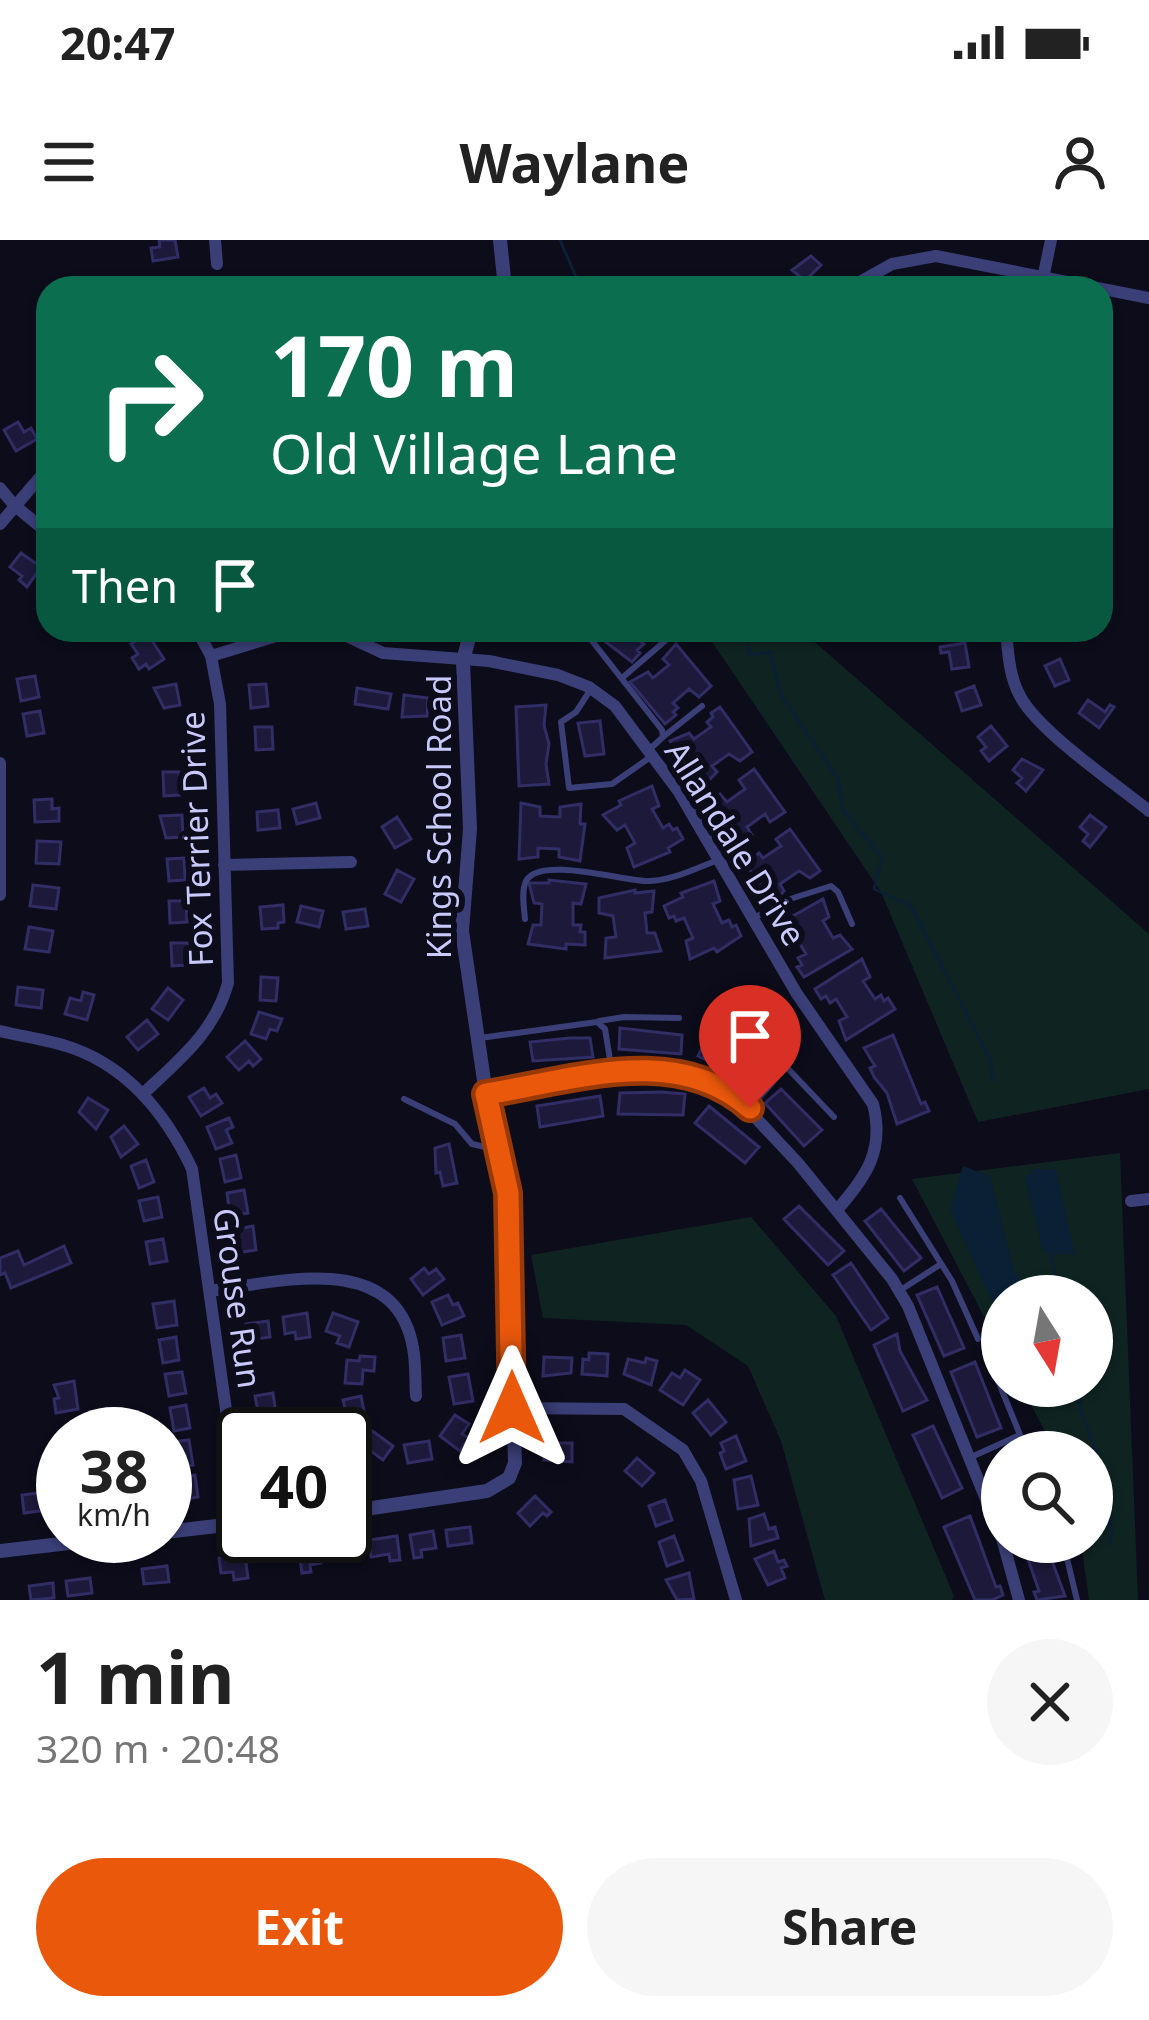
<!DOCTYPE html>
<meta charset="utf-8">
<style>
:root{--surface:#fff;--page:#f6f6f6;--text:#222;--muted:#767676;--accent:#ea580c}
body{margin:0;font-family:"Noto Sans",sans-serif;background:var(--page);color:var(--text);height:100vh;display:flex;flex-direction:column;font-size:45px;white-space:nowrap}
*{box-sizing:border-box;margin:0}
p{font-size:39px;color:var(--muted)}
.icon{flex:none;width:66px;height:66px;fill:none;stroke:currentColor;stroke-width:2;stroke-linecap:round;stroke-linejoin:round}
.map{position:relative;height:1360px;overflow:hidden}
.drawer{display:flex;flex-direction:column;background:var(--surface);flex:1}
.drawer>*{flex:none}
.guide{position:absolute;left:36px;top:36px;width:1077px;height:366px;border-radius:36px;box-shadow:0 3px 9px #0004;background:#0b6e4f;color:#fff;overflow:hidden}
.needle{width:78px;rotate:169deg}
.buttons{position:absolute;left:981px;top:1035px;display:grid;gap:24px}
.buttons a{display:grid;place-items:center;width:132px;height:132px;border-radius:50%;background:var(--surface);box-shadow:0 3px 9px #0004;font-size:60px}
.speed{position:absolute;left:36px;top:1167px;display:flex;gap:24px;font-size:60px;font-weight:700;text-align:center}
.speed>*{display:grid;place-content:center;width:156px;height:156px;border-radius:50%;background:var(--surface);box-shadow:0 3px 9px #0004;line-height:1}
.speed small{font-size:30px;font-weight:400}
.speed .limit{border:6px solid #111;border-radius:18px;background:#fff;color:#111}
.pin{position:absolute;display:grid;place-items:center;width:102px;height:102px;color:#fff;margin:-123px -51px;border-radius:50% 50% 50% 0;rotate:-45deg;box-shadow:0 0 12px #0007}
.pin .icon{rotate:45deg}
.me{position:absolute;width:132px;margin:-66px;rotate:0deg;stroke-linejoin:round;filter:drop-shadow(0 0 9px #0008)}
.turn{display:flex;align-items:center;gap:42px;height:252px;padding:0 36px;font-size:54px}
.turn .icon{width:156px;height:156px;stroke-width:2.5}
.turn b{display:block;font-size:84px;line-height:102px}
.then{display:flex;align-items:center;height:114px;padding:0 36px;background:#0003;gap:24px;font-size:45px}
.round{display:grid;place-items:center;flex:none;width:126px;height:126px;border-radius:63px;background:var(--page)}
.head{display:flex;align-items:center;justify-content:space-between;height:204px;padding:0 36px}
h1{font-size:72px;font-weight:700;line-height:90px}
.action{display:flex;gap:24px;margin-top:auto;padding:24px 36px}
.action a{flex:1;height:138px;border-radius:72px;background:var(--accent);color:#fff;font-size:48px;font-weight:700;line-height:138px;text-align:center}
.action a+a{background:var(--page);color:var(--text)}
.status{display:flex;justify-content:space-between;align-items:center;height:84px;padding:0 60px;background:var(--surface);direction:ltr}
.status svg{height:33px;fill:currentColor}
header{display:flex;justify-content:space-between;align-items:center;height:156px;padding:0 36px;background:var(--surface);font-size:54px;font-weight:700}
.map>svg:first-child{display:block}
.green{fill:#0f2421}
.water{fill:#0b1f35}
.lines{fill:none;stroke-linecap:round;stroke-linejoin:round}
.stream{stroke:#0b1f35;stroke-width:3}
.building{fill:#1c193a;stroke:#312d65;stroke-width:3}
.service{stroke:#3a3f77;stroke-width:6}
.minor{stroke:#3a3f77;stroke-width:12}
.tertiary{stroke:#3a3f77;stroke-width:14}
.route-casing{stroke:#983908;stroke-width:30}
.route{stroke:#ea580c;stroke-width:21}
.labels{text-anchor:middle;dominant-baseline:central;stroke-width:12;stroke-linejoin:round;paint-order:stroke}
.street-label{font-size:33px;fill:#c9c9fc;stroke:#0d0c1b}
</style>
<div class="status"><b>20:47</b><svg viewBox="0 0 49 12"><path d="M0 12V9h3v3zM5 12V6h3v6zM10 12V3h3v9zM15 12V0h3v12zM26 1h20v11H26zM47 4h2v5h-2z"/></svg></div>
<header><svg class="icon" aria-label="menu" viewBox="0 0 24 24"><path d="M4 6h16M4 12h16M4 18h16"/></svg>Waylane<svg class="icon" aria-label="person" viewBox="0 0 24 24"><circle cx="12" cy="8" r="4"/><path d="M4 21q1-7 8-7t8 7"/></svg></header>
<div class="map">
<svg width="1149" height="1360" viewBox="0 0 1149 1360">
<rect width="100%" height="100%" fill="#0d0c1b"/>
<path class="green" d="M704 390H801L1149 694V849L978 882 881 652Z
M1120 913 1138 1360H1089L1081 1302H1092V1212H1056L1021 1146H1092V1056H1002V1111L912 939Z
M751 977 836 1076 954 1356 952 1360H825L781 1201 748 1126 686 1085 543 1078 531 1015Z"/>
<path class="water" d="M963 926 990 936 1014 1030 1026 1056H1002V1083L950 970Z
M1035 929 1056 930 1075 1015 1043 1012 1025 938Z"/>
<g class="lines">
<path class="stream" d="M560 0 576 37
M576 43 578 48
M747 390 749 415 770 412 781 455 838 539 843 570 882 618 874 649 911 666 991 821 992 841
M1050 1011 1059 1056
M1079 1146 1080 1168 1097 1214 1094 1239 1105 1258 1112 1292 1110 1304"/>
</g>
<path class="building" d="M159 0H175L178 17 153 21 151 8 160 7Z
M811 16 821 25 805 41 792 30Z
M18 182 24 192 31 188 37 199 16 211 4 190Z
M21 313 41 327 27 347 19 340 22 336 10 327Z
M601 390H647L638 398 644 404 637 410 640 413 632 422 602 399 606 395Z
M147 393 164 419 149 429 146 424 139 429 132 418 138 414 131 404Z
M965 403 969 427 952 429 949 412 941 413 940 407Z
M676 404 711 446 699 457 689 449 673 463 678 468 673 472 676 475 665 484 630 442 648 432 653 438 669 425 663 419Z
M1060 419 1069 440 1055 446 1045 426Z
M35 436 39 457 21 461 17 439Z
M176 444 180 465 164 468 154 448Z
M266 444 268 466 251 468 249 445Z
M974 446 981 465 962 471 956 453Z
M357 448 391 454 388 469 355 464Z
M404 455 428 458 427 476 402 477Z
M1088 460 1105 472 1110 465 1114 467 1099 488 1079 473Z
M546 465 544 485 549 504 546 524 549 544 519 546 516 467Z
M720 467 752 512 740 521 729 514 712 526 717 532 703 546 692 531 688 534 670 501 689 493 694 499 711 487 707 482 713 477 711 473Z
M40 471 44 493 27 496 23 474Z
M600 481 604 514 585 516 578 483Z
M991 486 1007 506 989 521 981 511 986 507 978 497Z
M255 487H272L273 509 256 510Z
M1022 519 1043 530 1026 551 1017 543 1022 538 1013 530Z
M754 529 785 572 770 582 765 574 747 587 752 595 737 606 705 564 720 554 727 562 745 549 739 540Z
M163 532H179L180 555 164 556Z
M652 546 659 566 652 569 663 588 669 584 673 590 677 588 683 599 668 608 670 612 634 627 627 608 635 603 625 585 617 590 603 575 621 565 619 561Z
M52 559V569L59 568V581L35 582 34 560Z
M316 563 320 578 297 584 293 569Z
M521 563 540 567V576L560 577V567L581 564 580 584H585L580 621 559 617V609L538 608V617L519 619Z
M278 570 280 588 258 590 257 572Z
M182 575 183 597 166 598 160 576Z
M1090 575 1106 587 1090 607 1083 601 1088 594 1080 587Z
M397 577 411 599 395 608 382 587Z
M790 589 820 631 810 638 799 631 780 644 784 651 773 663 745 623 759 613 763 618 781 606 776 599Z
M37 601 61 602 59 624 36 623Z
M184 618 185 640 169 641 167 619Z
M397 630 414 639 401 662 385 654Z
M549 640 586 644 581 664 573 663V685H581L580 692H585V705L566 704V709L528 704 533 685H541L542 664 534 663 529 643H549Z
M714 641 720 661 713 664 722 683 729 680 732 687 736 685 741 696 717 712 714 708 690 719 686 701 693 698 684 678 676 681 674 676 669 678 664 666 683 657 681 653Z
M33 645 59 648 56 669 30 666Z
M635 650V653L654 651 652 672 645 673 647 693H655L661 711 605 718 606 698 616 697 613 676 599 673V658Z
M823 659 829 677 823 681 833 698 840 695 852 709 804 737 797 727 802 725 798 718 806 714 795 696 788 700 775 686Z
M169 661H186L187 682 170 683Z
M283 665 284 682 278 683V688L262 689 260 667Z
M301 666 323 671 319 687 297 682Z
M365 669 368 686 346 689 343 672Z
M29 687 53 691 49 712 25 709Z
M171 703H188V725L172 726Z
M862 719 870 737 863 741 875 759 881 755 884 761 888 758 895 769 846 800 839 781 847 777 836 759 830 763 826 756 821 759 815 749Z
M261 737 278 738 276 761 260 760Z
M18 747 43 750 41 768 16 765Z
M168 748 183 760 168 780 152 769Z
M83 752 94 755 87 780 65 774 70 758 81 761Z
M259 772 282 779 277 791 270 789 266 799 251 794Z
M147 780 158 794 138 810 127 797Z
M620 788 682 795 681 814 619 809Z
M893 795 921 864 925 862 929 871 897 884 887 853 874 837 870 828 875 826 864 808Z
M708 797 764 824 754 842 698 816Z
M570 798H590L593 817 533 821 530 802Z
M245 801 261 819 253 826 249 821 239 830 227 817Z
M204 848 210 858 216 854 222 863 201 876 189 857Z
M781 849 822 890 804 906 765 863Z
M662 852 685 854 683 875 618 874 620 853Z
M600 856 603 876 540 887 537 866Z
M88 858 108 870 96 889 79 872Z
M709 866 759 907 745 923 695 883Z
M229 878 233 887 226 890 232 903 216 909 207 887Z
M124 886 138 904 121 917 111 897Z
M449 904 457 943 443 946 440 932 436 933 435 908Z
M236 915 241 938 225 942 220 919Z
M146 920 154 942 139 948 131 926Z
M244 950 248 973 230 976 227 953Z
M158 957 162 977 144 981 139 961Z
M799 966 844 1011 828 1025 784 979Z
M881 969 921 1018 904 1031 865 981Z
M253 986 256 1010 236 1013 233 990Z
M163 999 167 1021 150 1024 146 1002Z
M64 1006 71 1023 11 1048 5 1033 0 1035V1018L18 1011 24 1025Z
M851 1023 888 1078 871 1090 833 1035Z
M424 1028 429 1034 436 1029 444 1039 423 1055 411 1039Z
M937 1047 964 1108 944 1116 917 1055Z
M448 1055 453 1065 458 1063 464 1076 442 1085 432 1062Z
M174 1061 177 1085 157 1088 153 1064Z
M307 1073 310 1097 296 1099 295 1092 285 1094 283 1077Z
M333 1073 358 1082 349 1107 337 1103 340 1096 326 1091Z
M268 1081 270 1097 248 1100 246 1084Z
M897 1094 900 1111 927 1160 903 1171 874 1105Z
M461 1095 465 1118 446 1121 443 1098Z
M176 1097 179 1120 163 1123 159 1100Z
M589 1113 608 1114 607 1136 582 1134 583 1119 589 1120Z
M360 1116 375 1117 374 1131 363 1130 362 1144 345 1143 347 1120 359 1121Z
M544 1117 572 1118 571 1133 543 1136Z
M646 1118 657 1121 651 1145 624 1134 628 1119 645 1123Z
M975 1122 1001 1188 977 1197 951 1132Z
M685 1130 700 1140 683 1165 660 1150 672 1133 680 1138Z
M182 1132 186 1153 169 1156 165 1134Z
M468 1134 473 1161 454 1164 449 1137Z
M74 1141 78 1169 56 1173 54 1159 59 1158 54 1145Z
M273 1153 276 1174 259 1177 255 1156Z
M361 1156 366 1181 349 1184 343 1160Z
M708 1160 726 1182 711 1195 693 1173Z
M186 1165 190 1188 174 1191 170 1168Z
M455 1175 469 1184 462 1194 469 1198 460 1211 440 1196Z
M933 1186 962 1248 942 1258 913 1195Z
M371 1190 393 1206 383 1220 361 1204Z
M736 1196 746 1221 726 1229 720 1213 724 1211 721 1203Z
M189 1200 193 1225 175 1228 171 1202Z
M429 1201 432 1219 408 1223 404 1205Z
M544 1203H572V1222L544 1220Z
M637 1218 654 1233 642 1246 625 1231Z
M195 1235 198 1257 174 1261 172 1249 180 1248 178 1238Z
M751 1236 758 1265 738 1269 734 1240Z
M46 1252 48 1270 24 1273 22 1255Z
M535 1256 551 1272 547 1276 543 1273 530 1286 518 1273Z
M665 1260 672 1280 656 1286 649 1266Z
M764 1274 769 1289 775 1287 778 1298 751 1306 749 1279Z
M970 1276 996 1347 1000 1346 1003 1355 992 1360H975L944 1287Z
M470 1287 472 1303 448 1306 446 1290Z
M433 1291 436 1308 421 1310 422 1317 414 1318 410 1295Z
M397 1296 400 1320 390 1321 389 1314 371 1317 369 1300Z
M674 1296 683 1320 667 1326 659 1302Z
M358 1302 360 1317 333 1320 331 1305Z
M1022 1302H1045L1065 1356 1037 1360 1034 1352 1039 1351Z
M318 1307 321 1323 310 1325 311 1332 302 1333 299 1311Z
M774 1311 778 1322 784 1320 787 1326 781 1328 785 1338 768 1345 755 1319Z
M245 1315 248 1338 234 1340 233 1332 221 1333 219 1318Z
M167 1326 169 1342 144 1344 142 1329Z
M689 1333 694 1359 677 1360 666 1340Z
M90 1338 92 1353 68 1356 66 1341Z
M53 1343 54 1358 31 1360 29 1346Z"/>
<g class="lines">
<path class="service" d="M588 390 589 397 662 490 663 497 651 508
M622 438 665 401
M591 449 576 472 561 482 569 548 612 544 652 516
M663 497 702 466
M756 677 787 660 831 646 838 652 852 684
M525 679C524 668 521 651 526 641 539 616 620 640 645 641 670 642 696 628 718 620
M599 781 624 777 679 778
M727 788 774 814 834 877
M480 798 597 782 605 789 612 832
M404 859 455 884 472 904 494 909
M750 868 787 826
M900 958 952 1041 978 1099
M899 1051 941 1024
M990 1121 1027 1212
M969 1218 1020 1195
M1063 1302 1077 1360"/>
<path class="minor" d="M215 0 217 24
M849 48 892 24 936 16 1149 58
M1041 48 1051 0
M0 248 14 265 48 293
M0 284 48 228
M334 390 383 413 489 421 558 435 589 447 615 466 679 552 797 754 873 864C885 910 866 937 837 970
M1006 390C1008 412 1009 436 1020 456 1038 491 1116 544 1149 571
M211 416 296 390
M0 523V655
M224 625 351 622
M0 791C24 797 52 800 75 809 131 830 167 876 192 929L242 1283
M145 852C180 819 215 791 228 743L220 464 211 416 197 390
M486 854 640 831 682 832 727 847 798 923 892 1039 908 1066 1002 1299
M1131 961 1149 959
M210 1051C278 1042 396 1009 413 1108 416 1123 415 1140 416 1156
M512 1168 624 1169 683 1210 701 1241 736 1360
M1003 1302 1019 1360"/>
<path class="tertiary" d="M500 0 505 48
M345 1272 487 1251 509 1238 515 1223 507 953 486 854 462 691 470 589 463 421 471 390
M165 1292 243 1283
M0 1311 130 1296"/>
</g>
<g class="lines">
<g class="route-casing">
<path id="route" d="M512 1168 508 953 486 854C573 840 677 803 750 868"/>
</g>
<use href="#route" class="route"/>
</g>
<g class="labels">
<g class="street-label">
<text transform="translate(438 577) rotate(-90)">Kings School Road</text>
<text transform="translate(196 599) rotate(-92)">Fox Terrier Drive</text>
<text transform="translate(736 603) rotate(58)">Allandale Drive</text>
<text transform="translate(238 1058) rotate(82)">Grouse Run</text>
</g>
</g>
</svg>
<div class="buttons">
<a><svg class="needle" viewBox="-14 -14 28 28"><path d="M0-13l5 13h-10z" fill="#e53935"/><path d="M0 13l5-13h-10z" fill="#767676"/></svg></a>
<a><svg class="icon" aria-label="search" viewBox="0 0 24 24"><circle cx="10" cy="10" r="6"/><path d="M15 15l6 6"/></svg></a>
</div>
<div class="speed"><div>38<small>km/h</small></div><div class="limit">40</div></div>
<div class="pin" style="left:750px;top:868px;background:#d93025"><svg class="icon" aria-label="arrive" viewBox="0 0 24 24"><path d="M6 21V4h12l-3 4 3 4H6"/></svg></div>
<svg class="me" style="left:512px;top:1168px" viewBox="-20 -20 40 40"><path d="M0-17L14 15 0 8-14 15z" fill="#ea580c" stroke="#fff" stroke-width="4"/></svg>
<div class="guide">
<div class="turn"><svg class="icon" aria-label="right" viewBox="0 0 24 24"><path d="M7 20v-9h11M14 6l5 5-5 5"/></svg><div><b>170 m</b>Old Village Lane</div></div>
<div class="then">Then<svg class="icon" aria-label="arrive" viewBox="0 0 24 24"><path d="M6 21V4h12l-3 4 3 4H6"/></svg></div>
</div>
</div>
<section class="drawer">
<div class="head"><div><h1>1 min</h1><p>320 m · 20:48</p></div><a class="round"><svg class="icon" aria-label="close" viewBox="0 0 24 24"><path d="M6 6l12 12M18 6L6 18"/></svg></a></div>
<div class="action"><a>Exit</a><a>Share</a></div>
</section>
